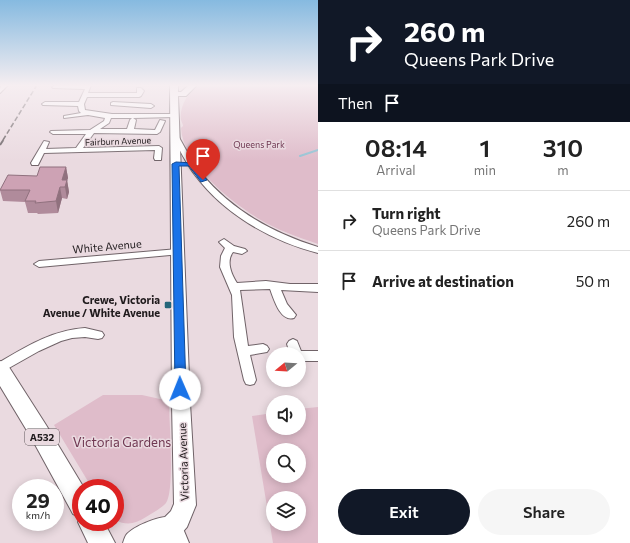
<!DOCTYPE html>
<style>
:root{--surface:#fff;--page:#f6f6f6;--text:#222;--muted:#767676;--line:#e0e0e0;--accent:#111827}
body{margin:0;font-family:Commissioner,sans-serif;background:var(--page);color:var(--text);height:100vh;display:flex;flex-direction:column;font-size:15px;white-space:nowrap}
*{box-sizing:border-box;margin:0}
p{font-size:13px;color:var(--muted)}
.icon{flex:none;width:22px;height:22px;fill:none;stroke:currentColor;stroke-width:2;stroke-linecap:round;stroke-linejoin:round}
.map{position:relative;flex:1;overflow:hidden}
.details{display:flex;flex-direction:column;background:var(--surface);width:312px}
.details>*{flex:none}
.banner{background:#111827;color:#fff;overflow:hidden}
.needle{width:26px;rotate:252deg}
.tools{position:absolute;left:266px;top:347px;display:grid;gap:8px}
.tools a{display:grid;place-items:center;width:40px;height:40px;border-radius:50%;background:var(--surface);box-shadow:0 2px 10px #0003;font-size:20px}
.speed{position:absolute;left:12px;top:479px;display:flex;gap:8px;font-size:20px;font-weight:700;text-align:center}
.speed>*{display:grid;place-content:center;width:52px;height:52px;border-radius:50%;background:var(--surface);box-shadow:0 2px 10px #0003;line-height:1}
.speed small{font-size:10px;font-weight:400}
.speed .limit{border:6px solid #d22;background:#fff;color:#111}
.pin{position:absolute;display:grid;place-items:center;width:34px;height:34px;color:#fff;margin:-41px -17px;border-radius:50% 50% 50% 0;rotate:-45deg;box-shadow:0 0 4px #0007}
.pin .icon{rotate:45deg}
.me{position:absolute;width:44px;margin:-22px;rotate:359deg;stroke-linejoin:round;filter:drop-shadow(0 0 3px #0008)}
.turn{display:flex;align-items:center;gap:14px;height:84px;padding:0 20px;font-size:18px}
.turn .icon{width:52px;height:52px;stroke-width:2.5}
.turn b{display:block;font-size:28px;line-height:34px}
.then{display:flex;align-items:center;height:38px;padding:0 20px;background:#0003;gap:8px;font-size:15px}
.eta{display:flex;justify-content:space-evenly;align-items:center;height:68px;text-align:center}
.eta b{font-size:24px;font-weight:600;line-height:28px}
.action{display:flex;gap:8px;margin-top:auto;padding:8px 20px}
.action a{flex:1;height:46px;border-radius:24px;background:var(--accent);color:#fff;font-size:16px;font-weight:600;line-height:46px;text-align:center}
.action a+a{background:var(--page);color:var(--text)}
ul{padding:0;list-style:none}
li{display:flex;align-items:center;gap:12px;height:60px;padding:0 20px;border-top:1px solid var(--line)}
li div{flex:1}
li b{display:block;font-size:15px}
li em{font-style:normal}
main{display:flex;flex:1;min-height:0}
.map>svg:first-child{display:block}
.green{fill:#dfbcca;fill-rule:evenodd}
.lines{fill:none;stroke-linecap:round;stroke-linejoin:round}
.stream{stroke:#94c3d4;stroke-width:2}
.street-casing{stroke:#706368;stroke-width:2}
.secondary-casing{stroke:#706368;stroke-width:2}
.primary-casing{stroke:#706368;stroke-width:2}
.street{fill:#fff;fill-rule:evenodd}
.secondary{fill:#fff;fill-rule:evenodd}
.primary{fill:#fff;fill-rule:evenodd}
.rail-far1{stroke:#635b5e;stroke-width:1.5;stroke-dasharray:5 2.5;stroke-linecap:butt}
.rail{stroke:#635b5e;stroke-width:2;stroke-dasharray:6 3;stroke-linecap:butt}
.wall{fill:#b08b9b}
.shaded-wall{fill:#90717e}
.building{fill:#cda2b4;stroke:#90717e}
.route{fill:#1a73e8;stroke:#114b97}
.poi-dot{fill:#25667a;stroke:#eadae0;stroke-width:1.5}
.labels{text-anchor:middle;dominant-baseline:central;stroke-width:3;stroke-linejoin:round;paint-order:stroke}
.far-street-label{font-size:9px;fill:#201b1d;stroke:#eadae0}
.far-park-label{font-size:9px;fill:#703852;stroke:#eadae0}
.shield{fill:#eadae0;stroke:#5d5458;stroke-width:1}
.shield-label{font-size:10px;font-weight:bold;fill:#201b1d}
.street-label{font-size:11px;fill:#201b1d;stroke:#eadae0}
.poi-label{font-size:11px;font-weight:bold;fill:#201b1d;stroke:#eadae0;text-anchor:end}
.near-park-label{font-size:13px;fill:#703852;stroke:#eadae0}
</style>
<main>
<div class="map">
<svg width="318" height="543" viewBox="0 0 318 543">
<rect width="100%" height="100%" fill="#eadae0"/>
<path class="green" d="M196 85H318V244C298 237 277 230 259 219 230 201 183 164 181 128L183 126C183 124 182 123 181 120 179 107 188 94 196 85Z
M103 395H142L169 401C169 420 175 490 166 503 162 508 152 513 146 517 135 524 127 526 115 520V488H92L54 425Z
M318 407V543H273L252 416 273 413V428H299V409ZM273 450H299V476H273ZM273 498H299V524H273Z"/>
<g class="lines">
<path class="stream" d="M300 156 318 150"/>
<g class="street-casing">
<path id="street" d="M2 85H8L0 93V88Z
M55 85H91L88 93H137V88H141L144 91 141 96 139 97H87L84 104 85 110 112 114H173L175 115V117L133 118 136 120 134 129 155 130 160 120 165 121 160 132 157 134 94 133 83 148 159 146 162 148 161 160H155L154 158 155 150 44 153 38 165H32L31 163 44 141 49 142 46 149 76 148 86 134H53L50 132 51 131 90 130 104 121 105 118 88 115 64 118V116L81 113 79 111 78 106 43 105 42 104 45 102H79L85 89 53 88 52 87ZM111 118H132L130 120 127 129H100L109 123Z
M113 102 151 104 154 106 151 108 111 105V103Z
M173 134H177C185 147 191 161 201 173 231 210 273 233 318 247V253C271 241 224 214 195 175 186 163 179 149 172 135Z
M224 239 234 246 245 249 247 251 242 254 233 252C226 261 231 274 237 283L266 281 290 284H318V292L281 290 287 304 296 315 294 318C280 322 274 299 270 289L240 290 248 346 263 344 267 346 269 349 267 352 250 355 256 380 254 384 250 385 246 384 244 380 234 337 232 295 220 267 221 256 225 248 219 242Z
M178 249 181 250 183 252 181 254 39 267 34 264 39 261Z
M85 328 102 332 104 335 102 338 98 339 85 337 72 338 61 341 39 351 0 373V362C27 346 53 330 85 328Z
M293 339 297 341 301 351H318V361H299V354H290L287 344 289 341Z
M173 517 179 519 189 543H172L165 525 167 519Z"/>
</g>
<g class="secondary-casing">
<path id="secondary" d="M170 85H178V92H181L189 85H197L186 96H178L190 403 196 505 187 527 173 543H123C124 540 125 536 127 534 135 526 155 518 165 517L171 511 174 504 172 403Z"/>
</g>
<g class="primary-casing">
<path id="primary" d="M0 361 7 364 46 425 84 488H81V522H104L115 543H88L78 522 80 517 73 514 32 439 0 386Z"/>
</g>
<use href="#street" class="street"/>
<use href="#secondary" class="secondary"/>
<use href="#primary" class="primary"/>
<path class="rail-far1" d="M3 140 37 85"/>
<path class="rail" d="M0 145 4 139"/>
</g>
<path class="wall" d="M66 167 68 178 67 180 69 192 67 199 62 198 58 213 38 214 37 213H28L25 202 3 201 0 190Z"/>
<path class="shaded-wall" d="M66 167 68 178 65 187 62 180Z
M67 180 69 192 67 199 65 187Z
M60 187 62 198 58 213 56 201Z"/>
<path class="building" d="M40 167H66L62 180H67L65 187H60L56 201 35 203 36 201H25L30 190H0L8 175 37 176Z"/>
<linearGradient id="sky" x2="0" y2="1"><stop stop-color="#86bae0"/><stop offset="0.53" stop-color="#f6eef1"/><stop offset="1" stop-color="#f6eef1" stop-opacity="0"/></linearGradient>
<rect width="318" height="161" fill="url(#sky)"/>
<path class="route" d="M176 162 193 163 207 180 201 182 189 166H179L186 389 185 393 180 394 176 393 175 389 172 164Z"/>
<rect class="poi-dot" x="164" y="301" width="8" height="8" rx="2"/>
<g class="labels">
<g class="far-street-label">
<text transform="translate(118 141) rotate(-2)">Fairburn Avenue</text>
</g>
<g class="far-park-label">
<text x="259" y="144">Queens Park</text>
</g>
<rect class="shield" x="25" y="429" width="34" height="16" rx="3"/>
<g class="shield-label">
<text x="42" y="437">A532</text>
</g>
<g class="street-label">
<text transform="translate(107 246) rotate(-5)">White Avenue</text>
<text transform="translate(183 462) rotate(-92)">Victoria Avenue</text>
</g>
<g class="poi-label">
<text x="160" y="299">Crewe, Victoria<tspan x="160" dy="13">Avenue / White Avenue</tspan></text>
</g>
<g class="near-park-label">
<text x="122" y="442">Victoria Gardens</text>
</g>
</g>
</svg>
<div class="tools">
<a><svg class="needle" viewBox="-14 -14 28 28"><path d="M0-13l5 13h-10z" fill="#e53935"/><path d="M0 13l5-13h-10z" fill="#767676"/></svg></a>
<a><svg class="icon" aria-label="sound" viewBox="0 0 24 24"><path d="M4 9h4l5-4v14l-5-4H4zM17 9q2 3 0 6"/></svg></a>
<a><svg class="icon" aria-label="search" viewBox="0 0 24 24"><circle cx="10" cy="10" r="6"/><path d="M15 15l6 6"/></svg></a>
<a><svg class="icon" aria-label="layers" viewBox="0 0 24 24"><path d="M12 4l9 5-9 5-9-5zM3 14l9 5 9-5"/></svg></a>
</div>
<div class="speed"><div>29<small>km/h</small></div><div class="limit">40</div></div>
<div class="pin" style="left:203px;top:180px;background:#d93025"><svg class="icon" aria-label="arrive" viewBox="0 0 24 24"><path d="M6 21V4h12l-3 4 3 4H6"/></svg></div>
<svg class="me" style="left:180px;top:389px" viewBox="-20 -20 40 40"><circle r="19" fill="#fff"/><path d="M0-13L10 11 0 6-10 11z" fill="#1a73e8"/></svg>
</div>
<section class="details">
<div class="banner">
<div class="turn"><svg class="icon" aria-label="right" viewBox="0 0 24 24"><path d="M7 20v-9h11M14 6l5 5-5 5"/></svg><div><b>260 m</b>Queens Park Drive</div></div>
<div class="then">Then<svg class="icon" aria-label="arrive" viewBox="0 0 24 24"><path d="M6 21V4h12l-3 4 3 4H6"/></svg></div>
</div>
<div class="eta">
<div><b>08:14</b><p>Arrival</p></div>
<div><b>1</b><p>min</p></div>
<div><b>310</b><p>m</p></div>
</div>
<ul>
<li><svg class="icon" aria-label="right" viewBox="0 0 24 24"><path d="M7 20v-9h11M14 6l5 5-5 5"/></svg><div><b>Turn right</b><p>Queens Park Drive</p></div><em>260 m</em></li>
<li><svg class="icon" aria-label="arrive" viewBox="0 0 24 24"><path d="M6 21V4h12l-3 4 3 4H6"/></svg><div><b>Arrive at destination</b></div><em>50 m</em></li>
</ul>
<div class="action"><a>Exit</a><a>Share</a></div>
</section>
</main>
